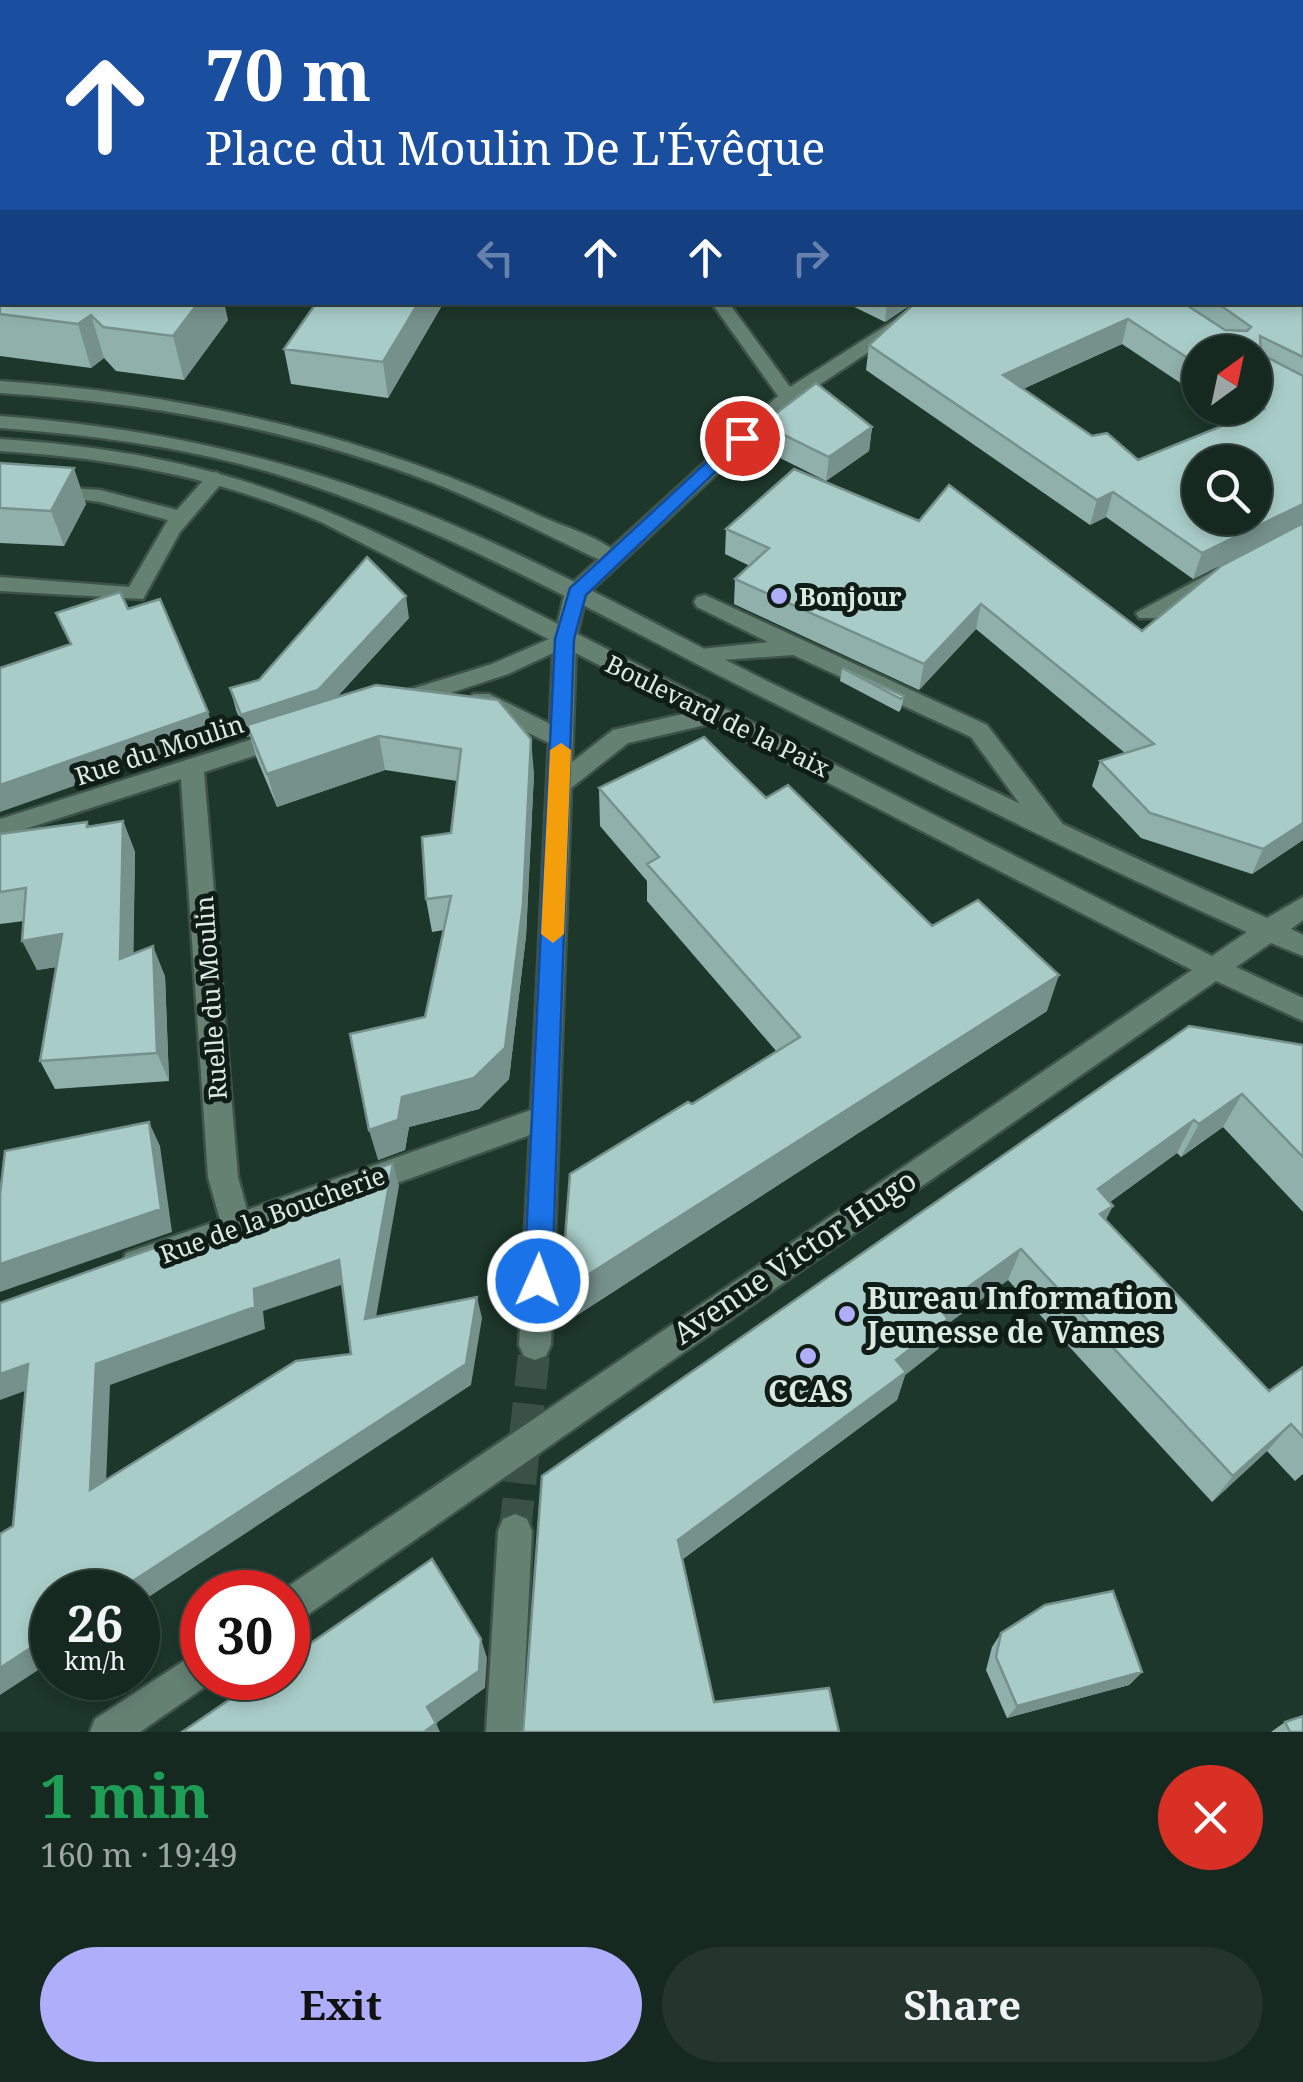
<!DOCTYPE html>
<meta charset="utf-8">
<style>
:root{--surface:#162920;--page:#23352d;--text:#f1f3f6;--muted:#9ea6a5;--line:#35453e;--accent:#aeaefb}
body{margin:0;font-family:"Noto Serif",serif;background:var(--page);color:var(--text);height:100vh;display:flex;flex-direction:column;font-size:38px;white-space:nowrap}
*{box-sizing:border-box;margin:0}
p{font-size:32px;color:var(--muted)}
.icon{flex:none;width:55px;height:55px;fill:none;stroke:currentColor;stroke-width:2;stroke-linecap:round;stroke-linejoin:round}
.map{position:relative;height:1732px;overflow:hidden}
.details{display:flex;flex-direction:column;background:var(--surface);flex:1}
.details>*{flex:none}
.top-card{position:absolute;left:0px;top:0px;width:1305px;height:305px;box-shadow:0 5px 15px #0003,0 0 0 2px var(--line);background:#1a4fa0;color:#fff;overflow:hidden}
.needle{width:65px;rotate:33deg}
.controls{position:absolute;left:1182px;top:335px;display:grid;gap:20px}
.controls a{display:grid;place-items:center;width:90px;height:90px;border-radius:50%;background:var(--surface);box-shadow:0 5px 15px #0003,0 0 0 2px var(--line);font-size:50px}
.speed{position:absolute;left:30px;top:1570px;display:flex;gap:20px;font-size:50px;font-weight:700;text-align:center}
.speed>*{display:grid;place-content:center;width:130px;height:130px;border-radius:50%;background:var(--surface);box-shadow:0 5px 15px #0003,0 0 0 2px var(--line);line-height:1}
.speed small{font-size:25px;font-weight:400}
.speed .limit{border:15px solid #d22;background:#fff;color:#111}
.pin{position:absolute;display:grid;place-items:center;width:85px;height:85px;color:#fff;margin:-42px;border:5px solid #fff;border-radius:50%;box-shadow:0 2px 10px #0007}
.me{position:absolute;width:110px;margin:-55px;rotate:2deg;stroke-linejoin:round;filter:drop-shadow(0 0 8px #0008)}
.turn{display:flex;align-items:center;gap:35px;height:210px;padding:0 40px;font-size:45px}
.turn .icon{width:130px;height:130px;stroke-width:2.5}
.turn b{display:block;font-size:70px;line-height:85px}
.lanes{display:flex;align-items:center;height:95px;padding:0 40px;background:#0003;justify-content:center;gap:50px;direction:ltr}
.lanes .off{opacity:.35}
.round{display:grid;place-items:center;flex:none;width:105px;height:105px;border-radius:52px;background:var(--page)}
.head{display:flex;align-items:center;justify-content:space-between;height:170px;padding:0 40px}
h1{font-size:60px;font-weight:700;line-height:75px;color:#1e9e55}
.button{display:flex;gap:20px;margin-top:auto;padding:20px 40px}
.button a{flex:1;height:115px;border-radius:60px;background:var(--accent);color:#111;font-size:40px;font-weight:700;line-height:115px;text-align:center}
.button a+a{background:var(--page);color:var(--text)}
.map>svg:first-child{display:block}
.lines{fill:none;stroke-linecap:round;stroke-linejoin:round}
.stream{fill:#0c1e22;fill-rule:evenodd}
.street-tunnel{stroke:#3a5246;stroke-width:32;stroke-dasharray:32 16;stroke-linecap:butt}
.lane-casing{stroke:#3d5348;stroke-width:5}
.street-casing{stroke:#3d5348;stroke-width:5}
.secondary-casing{stroke:#3d5348;stroke-width:5}
.lane{fill:#658172;fill-rule:evenodd}
.street{fill:#658172;fill-rule:evenodd}
.secondary{fill:#658172;fill-rule:evenodd}
.wall{fill:#90b0ac;fill-rule:evenodd}
.shaded-wall{fill:#76908c}
.building{fill:#a8cdc8;stroke:#76908c;stroke-width:2.5;fill-rule:evenodd}
.route{fill:#1a73e8;stroke:#114b97;stroke-width:2.5}
.slow{fill:#f59e0b}
.poi-dot{fill:#aeaefb;stroke:#101c16;stroke-width:4}
.labels{text-anchor:middle;dominant-baseline:central;stroke-width:10;stroke-linejoin:round;paint-order:stroke}
.poi-label{font-size:25px;font-weight:bold;fill:#dbebe2;stroke:#101c16;text-anchor:start}
.street-label{font-size:25px;fill:#dbebe2;stroke:#101c16}
.near-street-label{font-size:30px;fill:#dbebe2;stroke:#101c16}
.near-poi-label{font-size:30px;font-weight:bold;fill:#dbebe2;stroke:#101c16;text-anchor:start}
</style>
<div class="map">
<svg width="1303" height="1732" viewBox="0 0 1303 1732">
<rect width="100%" height="100%" fill="#1d372a"/>
<g class="lines">
<path class="stream" d="M424 0H434L436 2H427Z"/>
<path class="street-tunnel" d="M515 1531 535 1345"/>
<g class="lane-casing">
<path id="lane" d="M0 381C188 394 369 435 540 516 564 527 604 538 621 557L611 564 604 562C546 535 490 505 431 482 292 429 148 402 0 393Z
M216 472 226 478 180 532 143 599 0 591V577L129 587 168 520 100 502 42 494V486L100 490 177 510 209 474Z
M576 585 587 592 576 639 565 646 554 639 565 592Z
M705 595 987 725 1062 823 1065 830 1062 837H1044L971 737 793 655 693 662 690 657 693 652 701 649 768 642 697 607 694 602 697 597Z"/>
</g>
<g class="street-casing">
<path id="street" d="M511 0H525L527 2H513Z
M711 302H728L790 387 923 302H944L795 401 584 597H568V587L778 396Z
M1223 566 1234 573 1230 578 1155 618H1139L1136 613Z
M565 632 576 639 572 762 613 730 718 706 729 714 718 722 628 743 571 788 551 1345 546 1356 535 1360 524 1356 519 1345 530 1135 137 1277 126 1273 122 1263 126 1253 220 1220 208 1177 181 779 0 837V819L278 731H294L298 737 294 743 204 772 238 1177 247 1210 531 1110 549 743 473 706 470 700 473 694H489L550 724 553 653 508 674 408 707H392L389 701 392 695 492 664Z
M515 1514 527 1519 532 1531 522 1732H486L498 1531 503 1519Z"/>
</g>
<g class="secondary-casing">
<path id="secondary" d="M0 416C119 425 235 446 349 485 495 534 630 612 767 681 932 762 1099 843 1267 918L1303 897V920L1291 929 1303 935V956L1271 943 1236 967 1303 998V1021L1216 981 300 1620 288 1625V1592H280L1192 970 321 522C217 477 113 458 0 451V439C157 449 271 480 412 550L1212 956 1247 932C1079 856 914 774 750 691 595 613 443 525 276 474 186 447 93 435 0 428Z
M202 1649V1678L215 1680 140 1732H90L95 1719Z"/>
</g>
<use href="#lane" class="lane"/>
<use href="#street" class="street"/>
<use href="#secondary" class="secondary"/>
</g>
<path class="wall" d="M1165 0H1303L1302 111V2H1171Z
M1303 124V840L1252 874 1141 838 1092 786 1100 761 1125 753 976 629 919 690 734 604 735 579 750 566 725 554 726 529 1142 631 1274 538 1193 579 1106 517 1090 525 866 370 869 345 916 302H1302ZM1122 344 1200 396V352H1255V408H1216L1236 420 1138 460 1092 436 1023 389Z
M0 257 228 320 184 380 116 371 104 358 91 368 0 356Z
M317 302H444L388 398 291 384 284 349Z
M844 302H915L885 322Z
M762 424 872 427 869 451 826 481 760 448Z
M0 463 86 504 64 546 0 543Z
M409 618 337 697 534 773 526 936 509 1079 479 1109 409 1127 405 1150 378 1160 425 1017 444 930 432 932 426 899 451 833 457 781 385 770 277 807 257 759 250 736 247 737 236 710 230 688 259 680Z
M842 668 904 696 901 709 899 712 840 681Z
M599 788 766 798 932 926 1047 1011 565 1323 561 1292 692 1104 777 1052 647 901V881L600 826Z
M123 821 135 852 133 954 165 976 169 1081 55 1089 40 1061 56 967 37 970 24 921 0 924V834L87 822 89 826Z
M1303 1045V1212L1223 1127 1181 1157 1177 1153 1110 1202 1106 1220 1269 1391 1303 1367V1474L1295 1481 1267 1451 1212 1502 1008 1280 946 1325 938 1349 905 1375 897 1400 683 1559 523 1732 542 1476Z
M1001 1633 1142 1672 1129 1685 1007 1718 986 1670 992 1647Z
M1285 1722 1303 1732H1271Z"/>
<path class="shaded-wall" d="M1087 0H1144L1137 2H1079Z
M2 95V194L0 198V98Z
M199 302H224L228 320 184 380 173 336Z
M419 302H444L388 398 383 362Z
M887 302H915L885 322Z
M91 315 104 358 91 368 78 324Z
M1128 319 1122 344 998 400 1003 375Z
M872 427 869 451 826 481 829 457Z
M74 468 86 504 64 546 51 511Z
M1113 492 1106 517 1090 525 1097 500Z
M1303 504V524L1193 579 1202 553Z
M406 596 409 618 323 712 247 725 250 736 247 737 241 715Z
M981 604 976 629 919 690 924 664Z
M208 712 216 736 0 812V785Z
M379 736 385 770 277 807 267 774Z
M531 739 534 773 526 936 509 1079 479 1109 409 1127 405 1150 378 1160 369 1130 402 1097Z
M123 821 135 852 133 989 120 959Z
M1303 823V840L1252 874 1263 849Z
M62 934 76 964 37 970 22 941Z
M153 946 165 976 169 1081 157 1053Z
M1059 975 1047 1011 565 1323 561 1292Z
M1242 1094 1223 1127 1181 1157 1199 1124Z
M1194 1120 1177 1153 1084 1221 1098 1189Z
M149 1122 160 1146 172 1232 0 1292V1264Z
M393 1163 399 1186 372 1340 365 1319Z
M1113 1206 1097 1237 1100 1214Z
M1021 1249 1008 1280 946 1325 938 1349 905 1375 897 1400 677 1563 678 1540 896 1360 939 1308Z
M339 1260 347 1283 263 1311 265 1329 110 1385 105 1508 90 1490 96 1364 254 1289Z
M477 1297 482 1318 471 1385 138 1604V1592H116Z
M28 1364 44 1384 0 1400V1374Z
M1291 1424 1267 1451 1212 1502 1233 1476Z
M52 1634V1661L0 1695V1668Z
M481 1639 487 1658 485 1688 435 1724 427 1707Z
M1142 1672 1129 1685 1007 1718 1017 1706Z
M436 1723 440 1732H424Z"/>
<path class="building" d="M0 0H109L106 2H2V95L0 98Z
M643 0H837V2H642Z
M838 0H1087L1079 2H840Z
M1229 0H1303V27L1302 2H1236Z
M1303 28V91H1302V28Z
M0 108 2 109V133L0 136Z
M1302 123 1303 357 1260 336 1261 354 1303 376V504L1202 553 1113 492 1097 500 869 345 916 302H1182L1225 330 1247 331 1251 327 1216 302H1302ZM1128 319 1200 366V352H1255V402L1264 409 1138 460 1107 433 1092 436 1003 375ZM1200 462H1255V518H1200Z
M2 255V302H199L173 336 103 327 91 315 78 324 0 314V257Z
M317 302H419L383 362 284 349Z
M816 383 872 427 829 457 762 424Z
M0 463 74 468 51 511 0 508Z
M794 469 919 521 949 485 1142 631 1221 566 1303 523V823L1263 849 1150 813 1100 761 1154 744 981 604 924 664 735 579 769 548 726 529Z
M367 557 406 596 318 690 241 715 230 688 259 680Z
M120 592 128 609 160 599 208 712 0 785V668L71 644 56 613Z
M842 668 904 696 901 699Z
M376 685 498 700 531 739 523 904 505 1048 474 1078 402 1097 398 1120 369 1130 350 1034 425 1017 451 896 426 899 422 837 451 833 461 749 379 736 267 774 247 725Z
M704 737 766 798 788 785 932 926 978 900 1059 975 561 1292 570 1174 688 1102 692 1104 800 1037 647 864 659 857 599 788Z
M123 821 120 959 153 946 157 1053 40 1061 62 934 22 941 26 888 0 892V834L87 822V827Z
M1189 1026 1303 1045V1157L1242 1094 1199 1124 1194 1120 1098 1189 1113 1206 1100 1214 1269 1391 1303 1367V1437L1291 1424 1233 1476 1021 1249 939 1308 948 1319 896 1360 906 1372 678 1540 714 1702 829 1688 839 1732H523L542 1476Z
M149 1122 161 1209 0 1264V1195L5 1151Z
M393 1163 365 1319 477 1297 466 1364 116 1592H52V1634L0 1668V1534L13 1526 28 1364 0 1374V1303L165 1244 167 1256 380 1182 378 1168ZM339 1260 351 1354 296 1361 90 1490 96 1364 255 1307 254 1289Z
M432 1559 481 1639 479 1671 427 1707 436 1723 424 1732H182L261 1678H288V1659Z
M1113 1591 1142 1672 1017 1706 996 1657 1001 1633 1045 1605Z
M1303 1716V1732H1290L1285 1722Z"/>
<path class="route" d="M736 435 751 438 586 595 574 639 552 1281 548 1290 538 1294 528 1290 524 1281 555 639 570 588Z"/>
<path class="slow" d="M561 743 571 750 564 934 553 943 541 934 550 750Z"/>
<g class="poi-dot">
<circle cx="779" cy="596" r="10"/>
<circle cx="847" cy="1314" r="10"/>
<circle cx="808" cy="1356" r="10"/>
</g>
<g class="labels">
<g class="poi-label">
<text x="799" y="596">Bonjour</text>
</g>
<g class="street-label">
<text transform="translate(718 715) rotate(26)">Boulevard de la Paix</text>
<text transform="translate(159 749) rotate(-18)">Rue du Moulin</text>
<text transform="translate(210 998) rotate(-94)">Ruelle du Moulin</text>
<text transform="translate(272 1214) rotate(-20)">Rue de la Boucherie</text>
</g>
<g class="near-street-label">
<text transform="translate(794 1256) rotate(-34)">Avenue Victor Hugo</text>
</g>
<g class="near-poi-label">
<text x="867" y="1297">Bureau Information<tspan x="867" dy="34">Jeunesse de Vannes</tspan></text>
<text x="808" y="1390" text-anchor="middle">CCAS</text>
</g>
</g>
</svg>
<div class="controls">
<a><svg class="needle" viewBox="-14 -14 28 28"><path d="M0-13l5 13h-10z" fill="#e53935"/><path d="M0 13l5-13h-10z" fill="#9ea6a5"/></svg></a>
<a><svg class="icon" aria-label="search" viewBox="0 0 24 24"><circle cx="10" cy="10" r="6"/><path d="M15 15l6 6"/></svg></a>
</div>
<div class="speed"><div>26<small>km/h</small></div><div class="limit">30</div></div>
<div class="pin" style="left:742px;top:438px;background:#d93025"><svg class="icon" aria-label="arrive" viewBox="0 0 24 24"><path d="M6 21V4h12l-3 4 3 4H6"/></svg></div>
<svg class="me" style="left:538px;top:1281px" viewBox="-20 -20 40 40"><circle r="17" fill="#1a73e8" stroke="#fff" stroke-width="3"/><path d="M0-11L8 9 0 5-8 9z" fill="#fff"/></svg>
<div class="top-card">
<div class="turn"><svg class="icon" aria-label="ahead" viewBox="0 0 24 24"><path d="M12 20V5M6 11l6-6 6 6"/></svg><div><b>70 m</b>Place du Moulin De L'Évêque</div></div>
<div class="lanes"><svg class="icon off" aria-label="left" viewBox="0 0 24 24"><path d="M17 20v-9H6M10 6l-5 5 5 5"/></svg><svg class="icon" aria-label="ahead" viewBox="0 0 24 24"><path d="M12 20V5M6 11l6-6 6 6"/></svg><svg class="icon" aria-label="ahead" viewBox="0 0 24 24"><path d="M12 20V5M6 11l6-6 6 6"/></svg><svg class="icon off" aria-label="right" viewBox="0 0 24 24"><path d="M7 20v-9h11M14 6l5 5-5 5"/></svg></div>
</div>
</div>
<section class="details">
<div class="head"><div><h1>1 min</h1><p>160 m · 19:49</p></div><a class="round" style="background:#d93025;color:#fff"><svg class="icon" aria-label="close" viewBox="0 0 24 24"><path d="M6 6l12 12M18 6L6 18"/></svg></a></div>
<div class="button"><a>Exit</a><a>Share</a></div>
</section>
